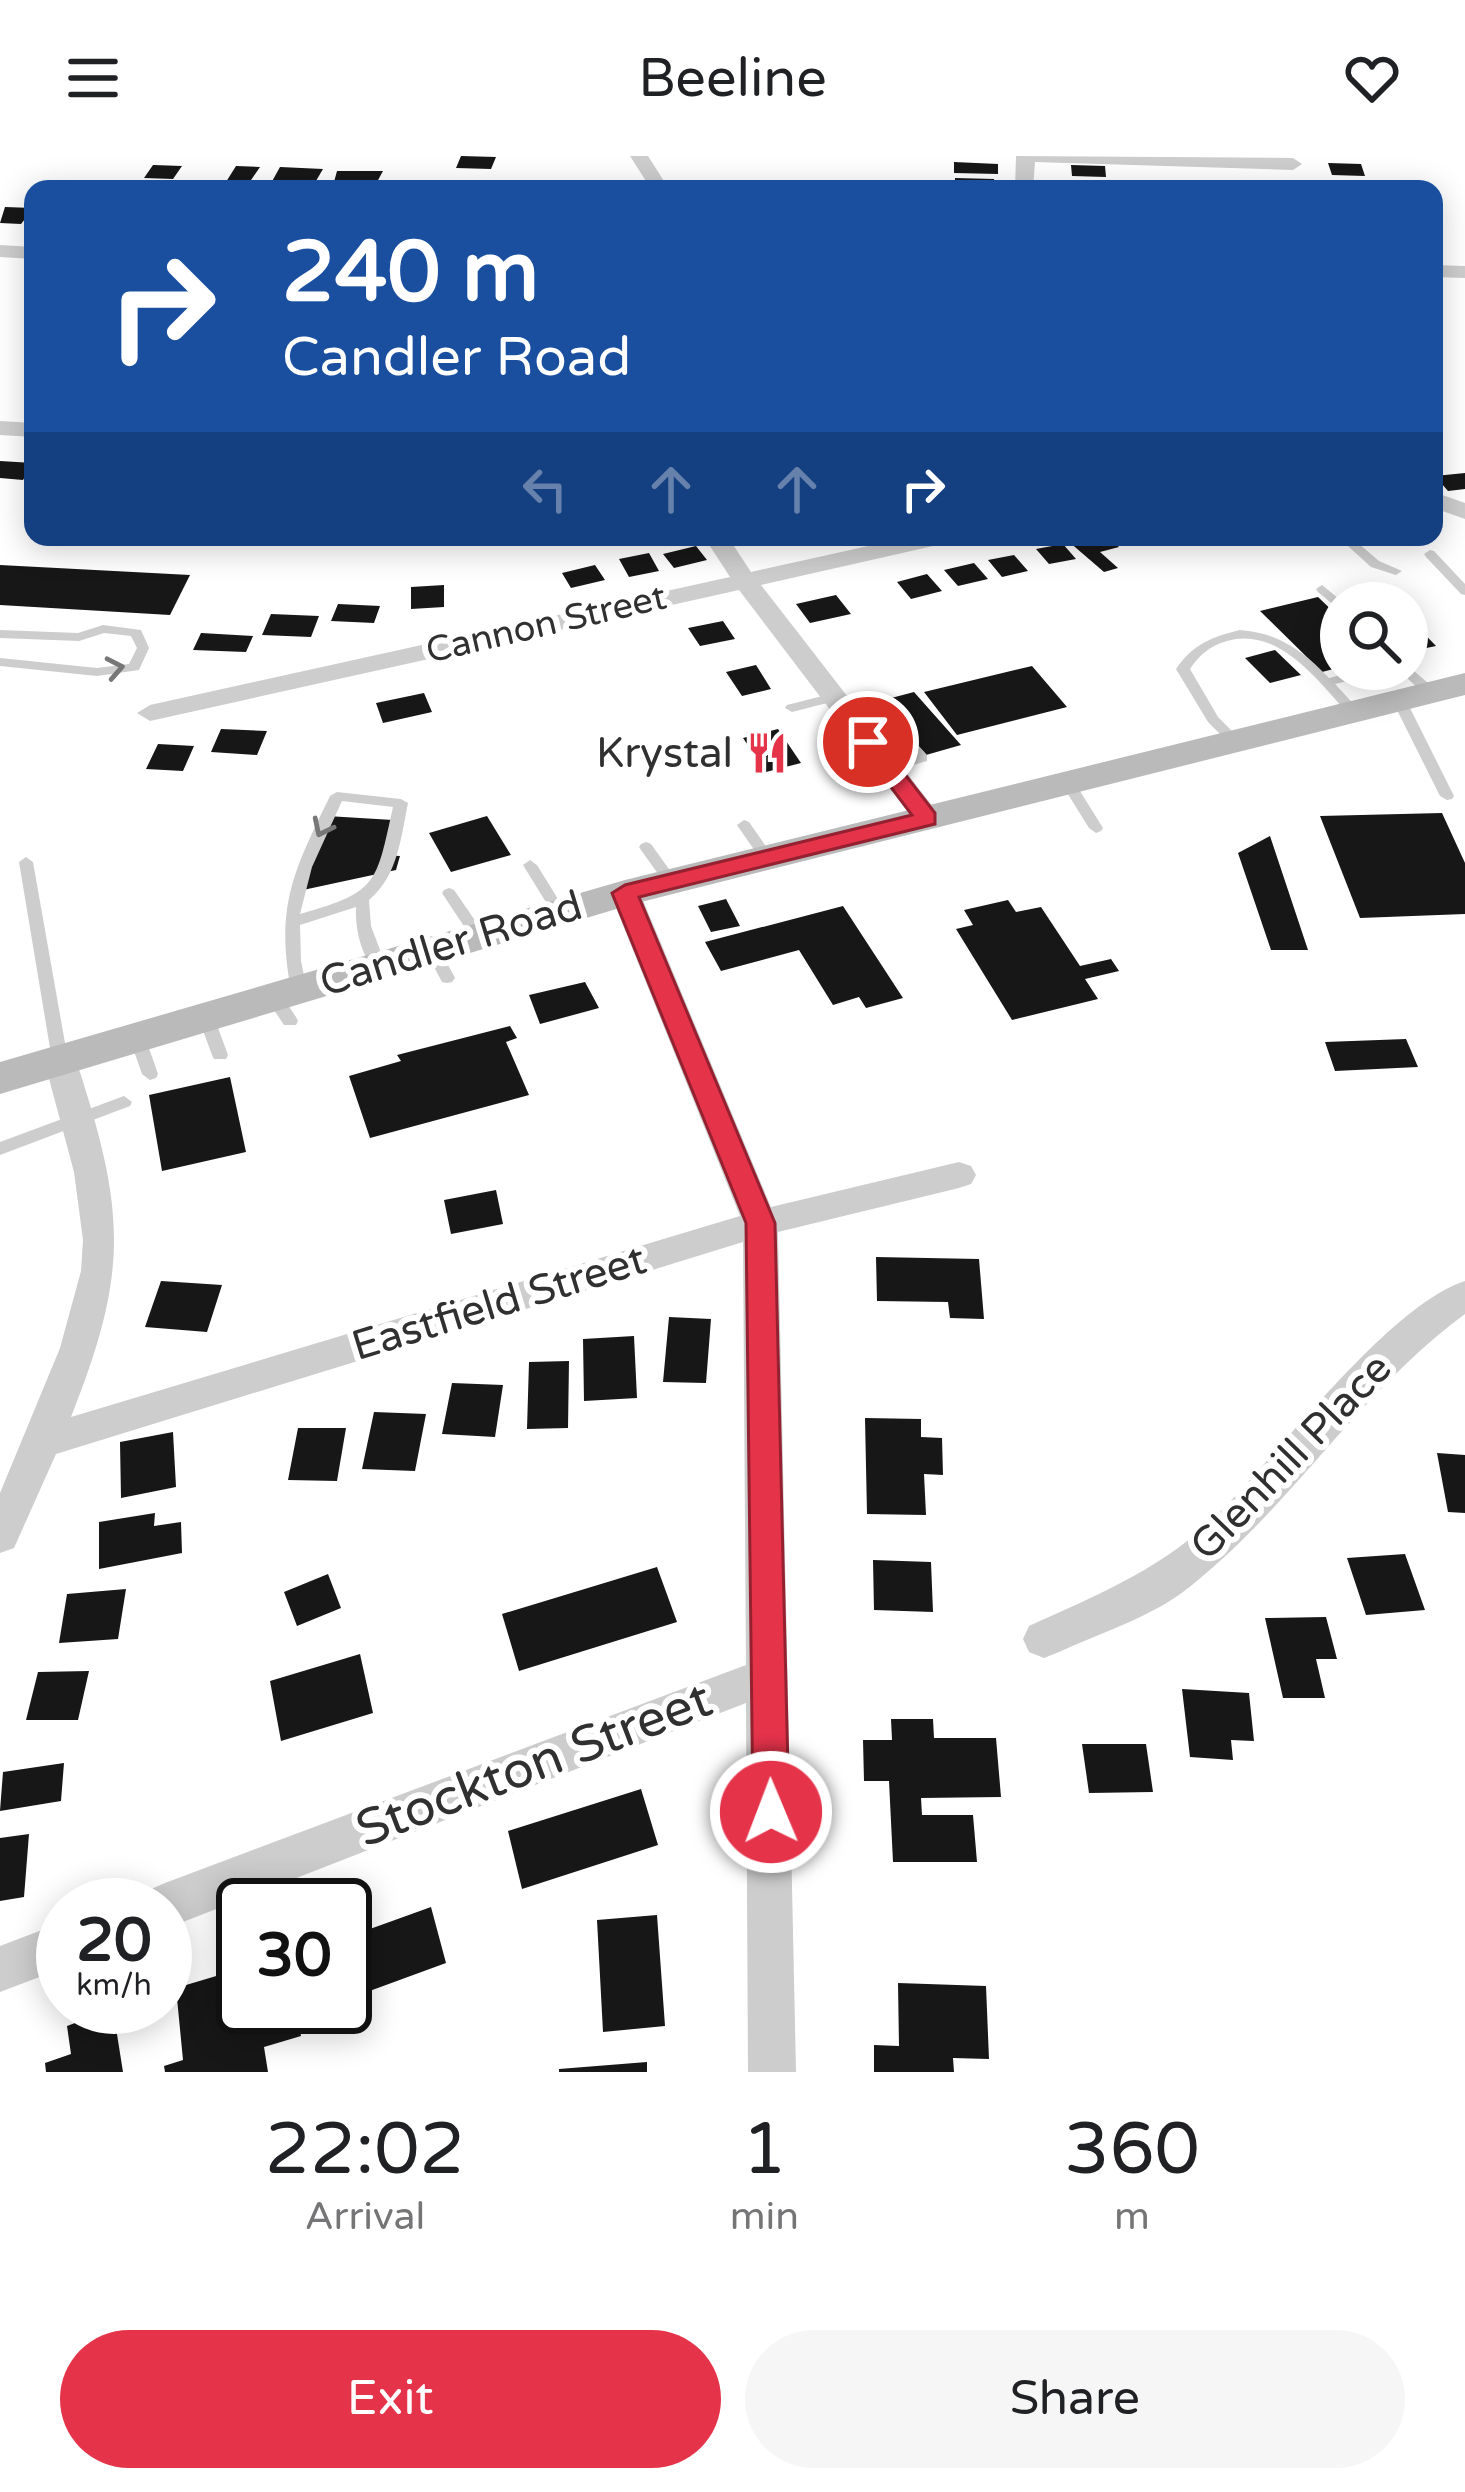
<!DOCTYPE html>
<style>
:root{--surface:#fff;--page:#f6f6f6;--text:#202124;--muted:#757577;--accent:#e5334a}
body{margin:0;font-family:"Varela Round",sans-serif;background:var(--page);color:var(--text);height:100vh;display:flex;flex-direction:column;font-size:45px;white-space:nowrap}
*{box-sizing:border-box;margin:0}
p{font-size:39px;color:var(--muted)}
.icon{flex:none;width:66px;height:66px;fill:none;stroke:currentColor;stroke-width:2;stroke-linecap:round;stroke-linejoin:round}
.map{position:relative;height:1916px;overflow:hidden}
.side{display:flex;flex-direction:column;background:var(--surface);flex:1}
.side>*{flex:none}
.top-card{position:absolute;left:24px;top:24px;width:1419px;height:366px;border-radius:24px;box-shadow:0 6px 30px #0003;background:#1a4fa0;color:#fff;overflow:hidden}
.controls{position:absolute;left:1320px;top:426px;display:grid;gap:24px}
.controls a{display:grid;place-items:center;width:108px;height:108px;border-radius:50%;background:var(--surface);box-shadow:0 6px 30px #0003;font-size:60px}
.speed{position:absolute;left:36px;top:1722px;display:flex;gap:24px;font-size:60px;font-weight:700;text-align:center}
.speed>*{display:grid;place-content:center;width:156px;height:156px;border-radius:50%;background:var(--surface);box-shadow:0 6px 30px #0003;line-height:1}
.speed small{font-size:30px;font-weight:400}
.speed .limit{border:6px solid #111;border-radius:18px;background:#fff;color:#111}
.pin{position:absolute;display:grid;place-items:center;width:102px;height:102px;color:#fff;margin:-51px;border:6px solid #fff;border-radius:50%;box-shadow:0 3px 12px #0007}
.me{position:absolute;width:132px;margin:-66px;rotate:359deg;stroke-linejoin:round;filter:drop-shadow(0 0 9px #0008)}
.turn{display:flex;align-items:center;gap:42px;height:252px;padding:0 60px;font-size:54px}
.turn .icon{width:156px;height:156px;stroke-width:2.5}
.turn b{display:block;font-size:84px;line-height:102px}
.lanes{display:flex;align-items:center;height:114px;padding:0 60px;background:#0003;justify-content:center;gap:60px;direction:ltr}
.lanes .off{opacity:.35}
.eta{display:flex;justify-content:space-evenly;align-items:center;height:204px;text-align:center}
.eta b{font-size:72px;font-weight:600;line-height:84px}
.primary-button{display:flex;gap:24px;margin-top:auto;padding:24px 60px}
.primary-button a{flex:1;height:138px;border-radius:72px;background:var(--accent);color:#fff;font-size:48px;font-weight:600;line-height:138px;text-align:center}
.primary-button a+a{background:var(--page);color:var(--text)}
header{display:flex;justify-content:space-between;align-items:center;height:156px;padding:0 60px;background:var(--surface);font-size:54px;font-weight:600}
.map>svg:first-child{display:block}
.building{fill:#171717}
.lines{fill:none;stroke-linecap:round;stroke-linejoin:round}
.lane{fill:#cdcdcd;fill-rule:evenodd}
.street{fill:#cdcdcd;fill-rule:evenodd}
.secondary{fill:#bababa;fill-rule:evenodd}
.oneway{stroke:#777}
.route{fill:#e5334a;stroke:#952130;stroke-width:3}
.labels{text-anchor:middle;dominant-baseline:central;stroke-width:12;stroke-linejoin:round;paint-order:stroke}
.far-street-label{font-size:36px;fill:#303030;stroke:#fff}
.poi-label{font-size:42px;fill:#303030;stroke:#fff;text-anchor:end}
.street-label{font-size:42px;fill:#303030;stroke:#fff}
.near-street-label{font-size:51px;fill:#303030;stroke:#fff}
</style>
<header><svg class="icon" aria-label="menu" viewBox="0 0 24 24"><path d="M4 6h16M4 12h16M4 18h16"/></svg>Beeline<svg class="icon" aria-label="heart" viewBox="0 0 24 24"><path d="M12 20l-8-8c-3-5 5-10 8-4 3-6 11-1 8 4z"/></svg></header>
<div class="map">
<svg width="1465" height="1916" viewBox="0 0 1465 1916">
<rect width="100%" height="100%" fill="#fff"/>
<path class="building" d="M461 0 496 1 491 13 456 12Z
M954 6 998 8V18L954 17Z
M1328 7 1361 8 1365 20 1332 19Z
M153 9 182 10 173 23 144 22Z
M1071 9 1105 10 1106 21 1072 20Z
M236 10 260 11 249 27 226 26Z
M280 11 323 13 313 30 270 29Z
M337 15H383L377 26H334Z
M955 22 994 23 995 33 955 32Z
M5 51 33 52V53L21 68 0 67Z
M0 305 33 307 23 324 0 322Z
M1465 317V333L1448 335 1435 320Z
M1084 381H1108L1119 391 1100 396 1118 412 1104 416 1068 385Z
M1063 388 1076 403 1049 408 1036 393Z
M696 390 707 404 674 412 663 398Z
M649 397 659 415 629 421 619 403Z
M1014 399 1028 415 1002 421 988 404Z
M974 407 988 423 958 430 944 414Z
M0 409 190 419 170 459 0 449Z
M595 409 605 424 571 432 562 417Z
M927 418 942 435 911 443 897 426Z
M444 429V451L411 453V431Z
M836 439 851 458 810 467 796 448Z
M1318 441 1341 463V511L1322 516 1260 455Z
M338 448 380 450 374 467 331 465Z
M271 458 319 460 311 481 262 479Z
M1407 460 1436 490 1407 496Z
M723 465 735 483 700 490 688 472Z
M201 477 253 480 246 496 193 494Z
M1275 494 1301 519 1270 527 1245 502Z
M756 509 771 533 742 540 726 516Z
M1032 510 1067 551 957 579 924 536Z
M914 536 961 589 926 599 880 545Z
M424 537 432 556 383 567 376 547Z
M221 573 267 575 257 599 211 596Z
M778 573 801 607 766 616 743 582Z
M158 588 194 590 183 615 146 613Z
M1442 657 1465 707V758L1360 762 1320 660Z
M327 660 393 664 383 699 400 700 396 714 303 734Z
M487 660 511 699 451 716 429 677Z
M1270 680 1308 794H1271L1238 697Z
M726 743 740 770 711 776 698 750Z
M1008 744 1016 756 1041 751 1080 810 1111 803 1119 815 1085 823 1098 843 1012 864 956 773 973 769 964 754Z
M843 750 903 842 866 852 859 841 833 849 799 794 721 815 705 786Z
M585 826 599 852 540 868 529 839Z
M510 870 517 882 506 886 529 939 370 982 349 920 401 905 397 899Z
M1406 883 1418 911 1335 915 1325 886Z
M230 921 246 996 162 1015 149 939Z
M496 1034 503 1068 451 1078 444 1044Z
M876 1101 979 1103 984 1163 950 1162 948 1146 877 1145Z
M161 1125 222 1129 207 1176 145 1171Z
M669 1161 711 1163 706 1227 663 1226Z
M634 1180 637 1242 584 1245 583 1183Z
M569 1205 568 1272 527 1273 529 1206Z
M452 1227 503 1229 495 1281 442 1278Z
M374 1256 426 1258 415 1315 362 1313Z
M865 1262 921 1263V1281L942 1282 943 1319 924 1318 926 1359 867 1358Z
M298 1272H346L337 1325 288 1324Z
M173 1276 176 1331 121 1342 120 1286Z
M1437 1297 1465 1299V1357L1448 1356Z
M155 1357 154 1370 181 1366 182 1397 99 1413V1366Z
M1405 1398 1425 1454 1366 1459 1347 1402Z
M873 1404 931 1406 933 1456 874 1454Z
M657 1411 677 1466 519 1515 502 1458Z
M328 1418 341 1452 297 1470 284 1436Z
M126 1433 118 1483 59 1487 67 1438Z
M1326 1461 1337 1503H1316L1325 1542H1283L1265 1462Z
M360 1498 373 1557 281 1585 270 1525Z
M89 1515 78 1564H26L38 1516Z
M1182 1533 1249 1537 1254 1585 1231 1584 1233 1604 1190 1601Z
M891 1563H933L934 1582H996L1001 1641 921 1642 922 1659H973L977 1706H893L889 1625H864L863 1584H892Z
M1082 1588H1146L1153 1636 1089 1637Z
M64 1607 61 1645 0 1655 3 1616Z
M641 1633 658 1689 522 1733 508 1675Z
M29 1678 24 1741 0 1745V1682Z
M431 1751 446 1807 345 1844V1782Z
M657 1759 665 1870 603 1876 597 1764Z
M243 1812V1851H296L301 1880 264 1891 268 1916H165L164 1910 183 1904 176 1832Z
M898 1827 986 1830 989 1903 953 1902 954 1916H874V1889L899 1890Z
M113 1853 123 1916H46L45 1907 71 1898 67 1870Z
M647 1906V1916H559V1913Z"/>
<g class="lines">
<path class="lane" d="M1338 381H1351L1379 405 1402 415 1396 419 1371 411Z
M1430 394 1434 395 1465 428V439L1461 438 1426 401 1424 398Z
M1322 429 1344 447H1341V455L1318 436 1316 433Z
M103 469 141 474 149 492 139 514 97 520 0 510V502L97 512 129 508 137 492 131 480 104 477 79 485 0 482V474L78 477Z
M1240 474C1279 477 1303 495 1329 522L1364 513H1387L1385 516 1335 528 1361 556 1354 560 1349 559C1319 526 1279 470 1227 485 1210 490 1199 499 1190 513L1218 561 1243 586 1241 589H1231L1208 566 1176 513C1193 488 1212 481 1240 474Z
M1407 509 1435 533V539H1425L1401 516 1399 513H1407Z
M834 537 841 541 839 544 792 556 785 552 787 549Z
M1399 540 1406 544 1454 640 1452 643 1447 644 1440 640 1392 544Z
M877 548 882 549 927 599V605L889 616 884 615V609L913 600 874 557 849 564 842 560Z
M1068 623 1075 627 1103 672 1101 675 1096 677 1089 672 1061 627Z
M337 636 401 643 408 647C401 681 398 720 369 744L371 770 386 810 378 815C361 803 355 772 356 751L300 769 301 805 307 834 299 839 291 834C275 750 294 714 330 640ZM342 645 393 651C376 727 379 736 300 758L312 711Z
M744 664 749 666 772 699 774 702 772 705H762L739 672 737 669Z
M646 686 651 688 676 723 678 726 676 729H666L641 694 639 691 641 688Z
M26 701 33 706 68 904 60 910 52 904 19 706Z
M530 704 537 709 566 756 564 760H554L552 756 523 709Z
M449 732 454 734 483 776 486 780 483 784H473L444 740 442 737 444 734Z
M433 789 438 790 455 822 452 826 447 827 442 826 425 794Z
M274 836 280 837 296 861 298 865 296 869H284L268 845 266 841 268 837Z
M206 855 214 861 228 899 226 903H214L212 899 198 861Z
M137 875 145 881 158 918 156 922 150 924 142 918 129 881Z
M124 940 132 946 130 950 0 999V986Z"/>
<path class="street" d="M630 0H648L669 33H651Z
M1016 0 1293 2 1302 8 1293 14 1035 6 1033 33H1015Z
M0 89 33 91V103L0 101Z
M1434 109 1465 110V122L1434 121Z
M0 265 33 267V281L0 279Z
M1434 336 1465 347V363L1434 352Z
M704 381H728L751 416 909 381H954L942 388 761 429 937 656 941 662 937 668H917L739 434 150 565 137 557 150 549 730 421Z
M625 727 640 737 771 1051 959 1006 971 1010 976 1019 971 1028 959 1032 778 1076 796 1916H748L746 1547 165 1773V1749H143L149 1734 165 1727 746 1509 743 1086 56 1298 14 1392 0 1397V1337L60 1192 81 1115 83 1084 74 1016 44 904 49 896H71L76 904C125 1054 130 1113 71 1261L740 1060 610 737Z
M1465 1125V1158C1358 1236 1289 1355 1183 1436 1148 1462 1098 1478 1059 1496L1044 1502 1029 1496 1023 1483 1029 1470C1095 1440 1159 1414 1212 1364 1275 1303 1387 1150 1465 1125Z
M63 1766V1812L0 1836V1790Z"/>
<path class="secondary" d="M1465 517V539L633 748 0 938V906L625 724Z"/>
</g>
<defs><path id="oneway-chevron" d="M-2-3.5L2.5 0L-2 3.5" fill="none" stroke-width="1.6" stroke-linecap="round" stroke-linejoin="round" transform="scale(3)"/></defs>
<g class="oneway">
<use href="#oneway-chevron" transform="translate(115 512) rotate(-11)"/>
<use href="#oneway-chevron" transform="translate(322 672) rotate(116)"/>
</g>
<path class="route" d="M868 579 876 581 935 657V668L639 741 775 1067 789 1656 783 1669 771 1674 758 1669 753 1656 746 1067 612 737 625 729 912 659 857 586Z"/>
<defs>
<g id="restaurant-bare" transform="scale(3.24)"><path d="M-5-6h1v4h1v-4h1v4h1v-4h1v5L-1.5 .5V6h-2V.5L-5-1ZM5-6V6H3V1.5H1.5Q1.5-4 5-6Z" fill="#e5334a" stroke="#fff" stroke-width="2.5" paint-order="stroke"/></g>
</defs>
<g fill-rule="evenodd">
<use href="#restaurant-bare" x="767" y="597"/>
</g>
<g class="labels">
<g class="far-street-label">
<text transform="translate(546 468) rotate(-13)">Cannon Street</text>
</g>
<g class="poi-label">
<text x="733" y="597">Krystal</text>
</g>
<g class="street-label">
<text transform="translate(451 788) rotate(-17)">Candler Road</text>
<text transform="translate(499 1147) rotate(-17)">Eastfield Street</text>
<text transform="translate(1291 1301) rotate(-46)">Glenhill Place</text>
</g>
<g class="near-street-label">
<text transform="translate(534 1609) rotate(-21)">Stockton Street</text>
</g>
</g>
</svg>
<div class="controls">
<a><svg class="icon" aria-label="search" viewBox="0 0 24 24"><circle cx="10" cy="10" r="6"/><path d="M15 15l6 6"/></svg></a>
</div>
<div class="speed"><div>20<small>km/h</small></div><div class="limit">30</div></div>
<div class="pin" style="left:868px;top:586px;background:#d93025"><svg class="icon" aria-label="arrive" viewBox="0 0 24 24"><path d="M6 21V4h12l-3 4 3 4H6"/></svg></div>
<svg class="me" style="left:771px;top:1656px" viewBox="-20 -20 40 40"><circle r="17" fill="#e5334a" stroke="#fff" stroke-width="3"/><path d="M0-11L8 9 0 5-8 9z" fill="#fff"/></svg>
<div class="top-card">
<div class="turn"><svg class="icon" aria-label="right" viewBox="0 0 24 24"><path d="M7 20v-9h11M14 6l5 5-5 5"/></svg><div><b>240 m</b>Candler Road</div></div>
<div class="lanes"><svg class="icon off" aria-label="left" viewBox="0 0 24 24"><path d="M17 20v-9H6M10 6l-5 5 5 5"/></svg><svg class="icon off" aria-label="ahead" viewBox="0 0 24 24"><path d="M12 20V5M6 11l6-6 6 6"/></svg><svg class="icon off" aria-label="ahead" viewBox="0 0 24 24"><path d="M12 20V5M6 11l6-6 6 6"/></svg><svg class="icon" aria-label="right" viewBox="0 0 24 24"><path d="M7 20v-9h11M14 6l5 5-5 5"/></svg></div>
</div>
</div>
<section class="side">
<div class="eta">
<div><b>22:02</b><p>Arrival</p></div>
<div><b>1</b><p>min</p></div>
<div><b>360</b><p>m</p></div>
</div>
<div class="primary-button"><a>Exit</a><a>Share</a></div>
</section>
